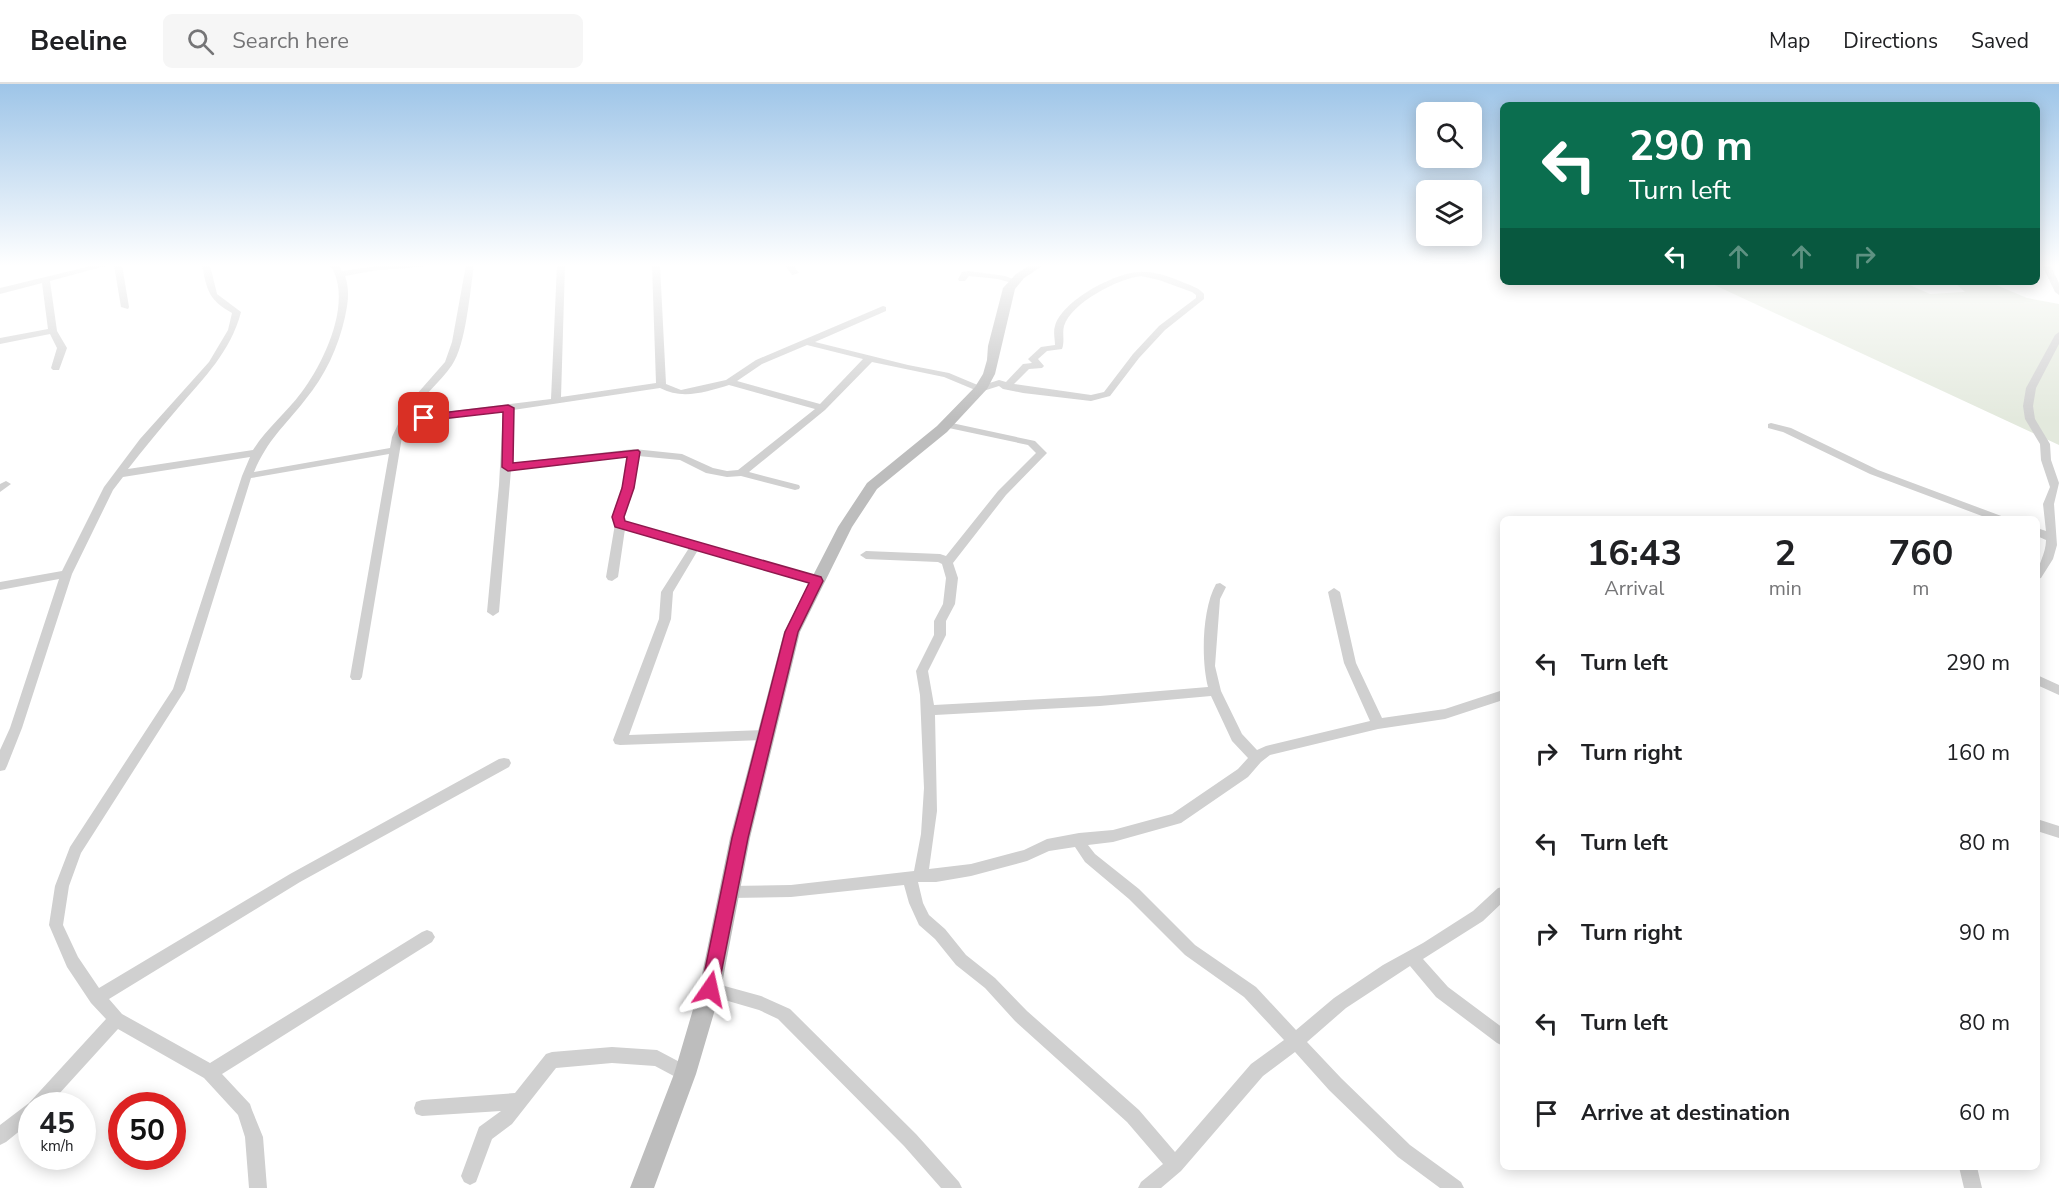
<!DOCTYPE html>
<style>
:root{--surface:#fff;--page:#f6f6f6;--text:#202124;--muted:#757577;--line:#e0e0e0}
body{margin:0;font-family:"Nunito Sans",sans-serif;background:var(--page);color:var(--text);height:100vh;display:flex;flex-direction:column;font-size:22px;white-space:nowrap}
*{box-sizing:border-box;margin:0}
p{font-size:20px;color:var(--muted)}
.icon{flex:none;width:33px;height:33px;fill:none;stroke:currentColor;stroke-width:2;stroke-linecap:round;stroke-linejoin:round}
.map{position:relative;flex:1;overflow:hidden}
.sheet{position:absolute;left:1500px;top:432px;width:540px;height:654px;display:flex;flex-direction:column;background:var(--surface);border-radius:9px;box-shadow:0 3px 15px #0003}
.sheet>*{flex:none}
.top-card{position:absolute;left:1500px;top:18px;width:540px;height:183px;border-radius:9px;box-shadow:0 3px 15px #0003;background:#0b6e4f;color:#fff;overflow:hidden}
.controls{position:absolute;left:1416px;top:18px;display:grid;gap:12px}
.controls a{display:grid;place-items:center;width:66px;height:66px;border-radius:9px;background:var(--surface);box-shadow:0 3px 15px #0003;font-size:30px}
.speed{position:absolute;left:18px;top:1008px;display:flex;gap:12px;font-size:30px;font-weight:700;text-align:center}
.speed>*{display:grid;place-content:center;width:78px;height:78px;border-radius:50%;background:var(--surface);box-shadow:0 3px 15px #0003;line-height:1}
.speed small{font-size:15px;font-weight:400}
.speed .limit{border:9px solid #d22;background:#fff;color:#111}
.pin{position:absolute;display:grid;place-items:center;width:51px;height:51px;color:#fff;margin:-26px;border-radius:12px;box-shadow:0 3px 9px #0006}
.me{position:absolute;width:66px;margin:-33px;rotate:11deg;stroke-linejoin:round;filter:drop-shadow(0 0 4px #0008)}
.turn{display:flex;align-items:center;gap:21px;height:126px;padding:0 30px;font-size:27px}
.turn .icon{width:78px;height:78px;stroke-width:2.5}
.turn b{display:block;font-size:42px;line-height:51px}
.lanes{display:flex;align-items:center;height:57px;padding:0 30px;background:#0003;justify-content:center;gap:30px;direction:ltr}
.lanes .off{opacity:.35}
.eta{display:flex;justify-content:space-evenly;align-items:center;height:102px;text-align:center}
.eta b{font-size:36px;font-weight:700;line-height:42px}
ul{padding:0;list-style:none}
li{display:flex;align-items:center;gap:18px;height:90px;padding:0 30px}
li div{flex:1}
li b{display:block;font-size:22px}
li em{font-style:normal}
header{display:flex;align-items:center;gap:36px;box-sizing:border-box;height:84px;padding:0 30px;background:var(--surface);border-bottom:2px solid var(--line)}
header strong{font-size:28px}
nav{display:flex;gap:33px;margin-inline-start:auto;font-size:21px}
.search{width:420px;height:54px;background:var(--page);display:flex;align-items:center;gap:15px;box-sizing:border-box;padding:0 21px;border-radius:9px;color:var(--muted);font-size:22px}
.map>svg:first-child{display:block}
.green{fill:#e3e9dd}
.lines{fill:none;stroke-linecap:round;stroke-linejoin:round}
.street{fill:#d0d0d0;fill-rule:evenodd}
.secondary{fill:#bdbdbd;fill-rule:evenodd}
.route{fill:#db2777;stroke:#8e194d;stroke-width:1.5}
</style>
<header>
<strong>Beeline</strong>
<div class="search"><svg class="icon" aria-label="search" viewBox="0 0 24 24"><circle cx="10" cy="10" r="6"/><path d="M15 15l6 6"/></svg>Search here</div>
<nav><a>Map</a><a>Directions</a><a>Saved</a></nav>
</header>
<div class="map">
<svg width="2059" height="1104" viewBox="0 0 2059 1104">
<rect width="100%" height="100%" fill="#fff"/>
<path class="green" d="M1708 198H1903L1930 210 1965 208 1954 198H1989L2027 214 2059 220V361Z"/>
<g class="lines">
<path class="street" d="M95 181H109L50 197 57 247 67 264 59 286H53L51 284 57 264 50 250 0 260V254L48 245 42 199 0 210V204Z
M114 181H122L129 223 128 225 121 223Z
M202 181H210L217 210 241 228C231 267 204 294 178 324 161 344 144 364 128 385L253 366C266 345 286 329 301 309 324 279 354 216 330 181H338L342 187 378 182 426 181 422 183 378 186 345 192C350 206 348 219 345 233 338 264 325 292 305 316 284 343 268 355 254 388L390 364 392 353 399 338 398 336 409 319 445 278 452 258 466 181H474C470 207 466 261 452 281 440 299 421 312 412 332L551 315 557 181H565L561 313 656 299 652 181H660L666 300 681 306 726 296 756 276 883 222 886 223V227L815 258 908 281 949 289 980 302 999 296 1006 298 1023 280 1032 279 1028 275 1041 263 1055 261C1055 255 1053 248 1055 242 1062 217 1114 189 1139 188 1153 187 1167 192 1180 197 1189 201 1198 203 1204 210V215L1165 246 1139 274 1110 312 1091 317 1023 309 1003 305 999 302 980 308 944 293 872 278 825 326 749 388 799 401 800 403 799 405 795 406 741 392 727 393 706 389 680 376 638 372 633 404 623 433 625 438 821 494 823 497 817 501 698 466 673 508 671 535 629 651 767 646 772 647 774 651 772 655 767 656 620 661 615 660 613 656 659 535 661 508 689 464 625 445 618 493 612 497 608 496 606 493 615 440 613 433 623 404 628 372 511 386 499 528 493 532 487 528 499 401 503 327 409 338 402 353 362 593 360 596H352L350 593 389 370 251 394 185 606 81 769 69 802 63 841 78 873 99 904 290 790 499 675 504 674 509 675 511 679 509 683 300 798 109 915 122 930 210 979 422 848 427 846 432 848 435 853 432 858 222 990 250 1020 252 1026 263 1053 267 1104H249L245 1053 238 1031 204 994 118 945 48 1022H32V1037L6 1058 0 1061V1041L29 1019 106 935 91 919 67 883 49 841 55 802 70 763 173 605 242 392 250 373 123 393 113 406 72 490 22 644 7 682 5 686 0 687V666L10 644 59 495 0 506V498L62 487 104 403 140 355 209 278 228 246 232 229C209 216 207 207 202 181ZM1141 192 1159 196 1192 208 1196 211V214L1159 242 1133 270 1104 308 1091 311 1014 300 1029 285 1042 284 1044 282 1038 275 1047 267 1062 265C1065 257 1062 249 1064 242 1071 219 1119 194 1141 192ZM807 261 863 275 820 320 737 297 762 280ZM729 301 815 325 738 386 727 387 713 384 682 370 634 365 511 379 513 326 660 304C682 316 706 308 729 301Z
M785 181H793L799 189 792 191Z
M2042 181H2050L2059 199V211L2055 208Z
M969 187 1005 192 1019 197 1015 200 998 195 969 192 965 197H959L958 195 962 188Z
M2059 248V260L2036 304 2033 322 2035 335 2050 360 2051 376 2059 399 2054 420 2057 461 2053 475 2041 494 2037 495C2037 480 2046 471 2046 456L2037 452V444L2046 447 2043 420 2050 403 2041 376 2040 360 2025 335 2023 322 2026 304 2055 251Z
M947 338 1035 357 1047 369 1006 411 953 479 958 494 955 520 946 537V551L928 587 934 621 1100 612 1208 603C1201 576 1202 525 1216 500L1220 499 1226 503 1220 515 1215 582 1221 607 1242 650 1257 666 1266 662 1370 637 1344 579 1328 508 1334 504 1340 508 1356 579 1382 634 1445 625 1503 606V616L1445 635 1378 645 1270 671 1261 678 1248 693 1181 739 1113 758 1088 761 1095 770 1139 805 1195 861 1256 903 1296 946 1334 914 1383 881 1423 859 1473 827 1498 804 1503 803V818L1483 837 1423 875 1448 903 1503 944V962L1497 959 1436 913 1410 882 1346 924 1307 958 1341 994 1410 1061 1461 1098 1464 1104H1440L1398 1073 1329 1006 1295 968 1263 992 1181 1087 1161 1104H1138L1141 1098 1163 1080 1127 1038 1015 937 985 904 956 881 935 855 919 841 909 819 904 801 791 813 728 814 723 813 721 808 723 803 728 802 791 801 914 787 921 750 924 704 920 611 916 587 934 551V537L943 520 946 494 942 480 938 478 866 475 860 471 866 467 940 470 946 472 998 407 1036 369 1028 361 944 343V339ZM1211 612 1232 657 1248 674 1238 685 1172 730 1113 746 1079 749 1047 755 1024 766 971 780 929 785 937 727 935 631 1100 622ZM1075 763 1085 778 1129 815 1185 871 1244 913 1284 956 1251 980 1175 1068 1139 1026 1027 927 995 894 966 871 945 845 929 831 923 819 918 798H936L971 792 1027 777 1049 767Z
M1771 339 1791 344 1878 386 2004 433 2005 435H1990L1870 390 1783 348 1768 344V340Z
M6 397 11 400 0 408V400Z
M2037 591 2059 601V611L2037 601Z
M2037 735 2059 742V754L2037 747Z
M710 898 761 912 790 925 916 1050 959 1098 962 1104H941L904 1062 778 935 759 926 704 910 702 905 704 900Z
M612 963 657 966 691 984 693 990 691 996 685 998 655 982 612 979 556 984 512 1040 492 1055 476 1098 470 1101 464 1098 461 1092 479 1043 501 1027 422 1032 416 1030 414 1024 416 1018 422 1016 515 1009 546 970 552 968Z
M1959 1083H1977L1982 1104H1964Z"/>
<path class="secondary" d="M1030 181H1044L1024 194 1015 205 995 290 987 305 947 348 877 405 852 443 800 548 750 754 721 905 696 990 654 1104H630L674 990 699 905 730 754 784 548 838 443 867 399 937 342 975 303 983 290 987 276 988 262 1003 204 1016 190Z"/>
</g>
<linearGradient id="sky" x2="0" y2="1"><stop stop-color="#9ec5e8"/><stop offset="0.54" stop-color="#fff"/><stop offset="1" stop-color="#fff" stop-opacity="0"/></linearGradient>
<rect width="2059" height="336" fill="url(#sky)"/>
<path class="route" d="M508 321 514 324 513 379 638 366 640 368 634 404 624 433 625 437 821 493 823 497 798 548 748 754 718 905 716 911 710 913 703 911 701 905 732 754 785 548 809 499 615 443 612 433 622 404 627 373 508 387 502 383 503 328 424 337 418 334 424 331Z"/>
</svg>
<div class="controls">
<a><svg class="icon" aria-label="search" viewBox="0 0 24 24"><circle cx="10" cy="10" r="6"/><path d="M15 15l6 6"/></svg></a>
<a><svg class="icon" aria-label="layers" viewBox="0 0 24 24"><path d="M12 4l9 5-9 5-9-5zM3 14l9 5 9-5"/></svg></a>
</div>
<div class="speed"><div>45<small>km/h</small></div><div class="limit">50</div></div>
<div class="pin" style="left:424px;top:334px;background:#d93025"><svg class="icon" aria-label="arrive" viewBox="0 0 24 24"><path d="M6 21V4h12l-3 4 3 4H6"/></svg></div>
<svg class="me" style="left:710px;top:905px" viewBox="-20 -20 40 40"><path d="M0-17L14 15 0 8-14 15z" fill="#db2777" stroke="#fff" stroke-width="4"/></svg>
<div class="top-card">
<div class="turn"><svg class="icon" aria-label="left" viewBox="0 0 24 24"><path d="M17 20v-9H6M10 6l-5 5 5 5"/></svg><div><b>290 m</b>Turn left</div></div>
<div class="lanes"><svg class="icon" aria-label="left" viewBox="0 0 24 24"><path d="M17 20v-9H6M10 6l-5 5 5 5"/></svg><svg class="icon off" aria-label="ahead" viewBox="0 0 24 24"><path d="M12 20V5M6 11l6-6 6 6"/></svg><svg class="icon off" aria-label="ahead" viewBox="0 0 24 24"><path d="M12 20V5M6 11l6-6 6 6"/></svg><svg class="icon off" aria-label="right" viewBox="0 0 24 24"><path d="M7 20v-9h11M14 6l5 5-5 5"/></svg></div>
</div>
<section class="sheet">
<div class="eta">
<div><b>16:43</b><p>Arrival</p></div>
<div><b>2</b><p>min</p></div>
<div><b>760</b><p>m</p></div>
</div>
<ul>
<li><svg class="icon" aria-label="left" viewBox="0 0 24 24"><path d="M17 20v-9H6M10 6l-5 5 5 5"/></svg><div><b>Turn left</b></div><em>290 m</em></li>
<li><svg class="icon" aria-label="right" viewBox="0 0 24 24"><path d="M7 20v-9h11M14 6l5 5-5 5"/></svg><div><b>Turn right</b></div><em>160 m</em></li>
<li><svg class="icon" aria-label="left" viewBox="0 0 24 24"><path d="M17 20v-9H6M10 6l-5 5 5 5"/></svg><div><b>Turn left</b></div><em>80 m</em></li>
<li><svg class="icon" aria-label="right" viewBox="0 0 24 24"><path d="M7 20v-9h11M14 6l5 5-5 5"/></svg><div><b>Turn right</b></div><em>90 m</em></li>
<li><svg class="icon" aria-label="left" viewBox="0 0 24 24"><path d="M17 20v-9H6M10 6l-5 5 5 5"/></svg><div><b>Turn left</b></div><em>80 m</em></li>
<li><svg class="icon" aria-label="arrive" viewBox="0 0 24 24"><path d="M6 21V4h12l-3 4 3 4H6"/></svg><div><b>Arrive at destination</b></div><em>60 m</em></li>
</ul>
</section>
</div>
